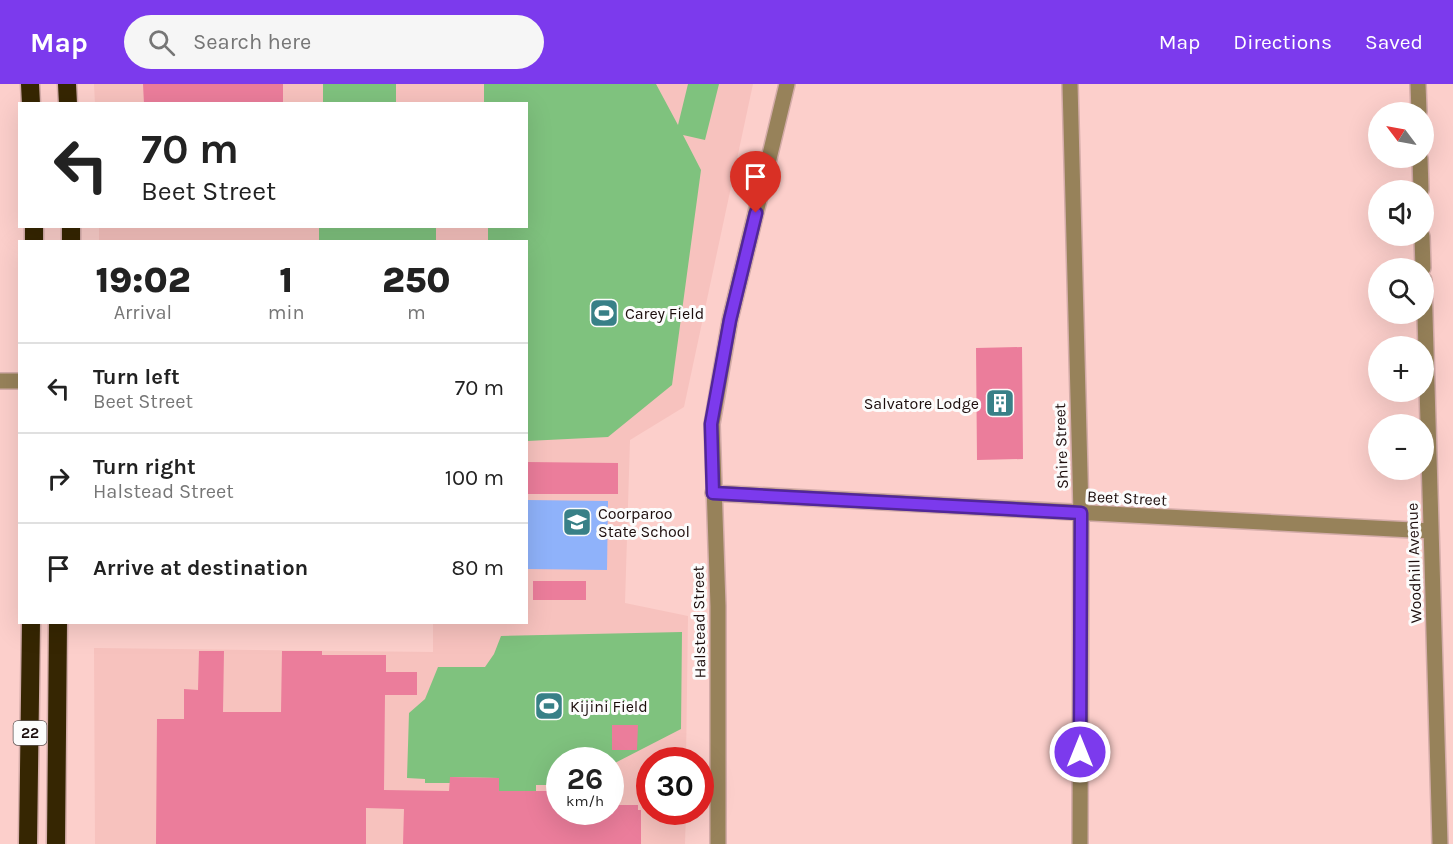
<!DOCTYPE html>
<meta charset="utf-8">
<style>
:root{--surface:#fff;--page:#f6f6f6;--text:#222;--muted:#767676;--line:#e0e0e0;--accent:#7c3aed}
body{margin:0;font-family:Karla,sans-serif;background:var(--page);color:var(--text);height:100vh;display:flex;flex-direction:column;font-size:22px;white-space:nowrap}
*{box-sizing:border-box;margin:0}
p{font-size:20px;color:var(--muted)}
.icon{flex:none;width:33px;height:33px;fill:none;stroke:currentColor;stroke-width:2;stroke-linecap:round;stroke-linejoin:round}
.map{position:relative;flex:1;overflow:hidden}
.details{position:absolute;left:18px;top:156px;width:510px;height:384px;display:flex;flex-direction:column;background:var(--surface);border-radius:0px;box-shadow:0 6px 24px #0002}
.details>*{flex:none}
.top-card{position:absolute;left:18px;top:18px;width:510px;height:126px;border-radius:0px;box-shadow:0 6px 24px #0002;background:#fff;color:var(--text);overflow:hidden}
.needle{width:39px;rotate:302deg}
.controls{position:absolute;left:1368px;top:18px;display:grid;gap:12px}
.controls a{display:grid;place-items:center;width:66px;height:66px;border-radius:50%;background:var(--surface);box-shadow:0 6px 24px #0002;font-size:30px}
.speed{position:absolute;left:546px;top:663px;display:flex;gap:12px;font-size:30px;font-weight:700;text-align:center}
.speed>*{display:grid;place-content:center;width:78px;height:78px;border-radius:50%;background:var(--surface);box-shadow:0 6px 24px #0002;line-height:1}
.speed small{font-size:15px;font-weight:400}
.speed .limit{border:9px solid #d22;background:#fff;color:#111}
.pin{position:absolute;display:grid;place-items:center;width:51px;height:51px;color:#fff;margin:-62px -26px;border-radius:50% 50% 50% 0;rotate:-45deg;box-shadow:0 0 6px #0007}
.pin .icon{rotate:45deg}
.me{position:absolute;width:66px;margin:-33px;rotate:0deg;stroke-linejoin:round;filter:drop-shadow(0 0 4px #0008)}
.turn{display:flex;align-items:center;gap:21px;height:126px;padding:0 24px;font-size:27px}
.turn .icon{width:78px;height:78px;stroke-width:2.5}
.turn b{display:block;font-size:42px;line-height:51px}
.eta{display:flex;justify-content:space-evenly;align-items:center;height:102px;text-align:center}
.eta b{font-size:36px;font-weight:800;line-height:42px}
ul{padding:0;list-style:none}
li{display:flex;align-items:center;gap:18px;height:90px;padding:0 24px;border-top:2px solid var(--line)}
li div{flex:1}
li b{display:block;font-size:22px}
li em{font-style:normal}
header{display:flex;align-items:center;gap:36px;box-sizing:border-box;height:84px;padding:0 30px;background:var(--accent);color:#fff}
header strong{font-size:28px}
nav{display:flex;gap:33px;margin-inline-start:auto;font-size:21px}
.search{width:420px;height:54px;background:var(--page);display:flex;align-items:center;gap:15px;box-sizing:border-box;padding:0 21px;border-radius:33px;color:var(--muted);font-size:22px}
.map>svg:first-child{display:block}
.built{fill:#f7c2be;fill-rule:evenodd}
.green{fill:#7fc27e}
.water{fill:#8fb2fa}
.building{fill:#eb7d9b}
.lines{fill:none;stroke-linecap:round;stroke-linejoin:round}
.minor-casing{stroke:#d4aca9;stroke-width:18}
.highway-casing{stroke:#d4aca9;stroke-width:21}
.minor{stroke:#97825a;stroke-width:15}
.highway{stroke:#362602;stroke-width:18}
.route-casing{stroke:#51269a;stroke-width:15}
.route{stroke:#7c3aed;stroke-width:10}
.labels{text-anchor:middle;dominant-baseline:central;stroke-width:6;stroke-linejoin:round;paint-order:stroke}
.shield{fill:#fcfcfc;stroke:#5f5554;stroke-width:1.5}
.shield-label{font-size:15px;font-weight:bold;fill:#1c0d0c}
.poi-label{font-size:16px;fill:#1c0d0c;stroke:#fcfcfc;text-anchor:start}
.street-label{font-size:16px;fill:#1c0d0c;stroke:#fcfcfc}
</style>
<header>
<strong>Map</strong>
<div class="search"><svg class="icon" aria-label="search" viewBox="0 0 24 24"><circle cx="10" cy="10" r="6"/><path d="M15 15l6 6"/></svg>Search here</div>
<nav><a>Map</a><a>Directions</a><a>Saved</a></nav>
</header>
<div class="map">
<svg width="1453" height="760" viewBox="0 0 1453 760">
<rect width="100%" height="100%" fill="#fccfcb"/>
<path class="built" d="M94 0H753L684 323 630 356 625 519 688 532 686 676H650V728H686L685 760H95L94 564 433 568V539L526 538V158H99V143L526 142V20H95ZM560 676H610V728H560Z"/>
<path class="green" d="M323 0H396V19H323Z
M484 0H656L678 41 688 0H719L705 56 683 51 701 86 672 301 608 353 527 357 526 158 488 157V143L526 142V20L484 19Z
M319 143H436V157H319Z
M682 548 681 645 611 681 610 676H560L559 701H536V707H499V694L450 693V699H425V695L407 694 409 629 425 615 438 583H485L494 570 501 552Z"/>
<path class="water" d="M527 416 608 417 607 486 527 485Z"/>
<path class="building" d="M143 0H283V20H144Z
M1022 263 1023 375 977 376 976 264Z
M526 378 618 379V410H526Z
M533 497H586V516H533Z
M199 567H224L223 628H281L282 567H322V571H386V588H417V611H385L384 706 449 707 450 693 499 694V707H560V728H610V721H638V726H641V760H403L404 725 366 724V760H156L157 635H184V605L198 606Z
M612 641H638L637 666H612Z"/>
<g class="lines">
<g class="minor-casing">
<path id="minor" d="M1070 0 1081 429 1080 760
M1418 0 1419 28
M1420 74 1421 106
M1422 152 1423 184
M1424 196 1440 760
M0 297H20
M713 409 1431 447
M718 760V522L712 340 730 236 787 0"/>
</g>
<g class="highway-casing">
<path id="highway" d="M30 0 31 20
M67 0 68 20
M34 142V158
M71 142V158
M28 760 31 538
M56 760 58 538"/>
</g>
<use href="#minor" class="minor"/>
<use href="#highway" class="highway"/>
</g>
<g class="lines">
<g class="route-casing">
<path id="route" d="M756 129 730 236 711 340 713 409 1081 429 1080 668"/>
</g>
<use href="#route" class="route"/>
</g>
<defs>
<g id="stadium-square" transform="scale(1.5)"><rect x="-9" y="-9" width="18" height="18" rx="4" fill="#388087" stroke="#fcfcfc"/><path d="M0-5a6.5 5 0 1 0 0 10a6.5 5 0 1 0 0-10ZM-3.5-1.8h7v3.6h-7Z" fill="#fff"/></g>
<g id="building-square" transform="scale(1.5)"><rect x="-9" y="-9" width="18" height="18" rx="4" fill="#388087" stroke="#fcfcfc"/><path d="M-4-6H4V6H1V3H-1V6H-4ZM-2.5-4.3h1.7v1.8h-1.7ZM.8-4.3h1.7v1.8H.8ZM-2.5-1h1.7V.8h-1.7ZM.8-1h1.7V.8H.8Z" fill="#fff"/></g>
<g id="school-square" transform="scale(1.5)"><rect x="-9" y="-9" width="18" height="18" rx="4" fill="#388087" stroke="#fcfcfc"/><path d="M0-5L7-2L0 1L-7-2ZM-4 1L0 2.5L4 1V4Q0 6-4 4Z" fill="#fff"/></g>
</defs>
<g fill-rule="evenodd">
<use href="#stadium-square" x="604" y="229"/>
<use href="#building-square" x="1000" y="319"/>
<use href="#school-square" x="577" y="438"/>
<use href="#stadium-square" x="549" y="622"/>
</g>
<g class="labels">
<rect class="shield" x="13.5" y="637" width="33" height="24" rx="4.5"/>
<g class="shield-label">
<text x="30" y="649">22</text>
</g>
<g class="poi-label">
<text x="625" y="229">Carey Field</text>
<text x="979" y="319" text-anchor="end">Salvatore Lodge</text>
<text x="598" y="429">Coorparoo<tspan x="598" dy="18">State School</tspan></text>
<text x="570" y="622">Kijini Field</text>
</g>
<g class="street-label">
<text transform="translate(1061 362) rotate(-92)">Shire Street</text>
<text transform="translate(1127 414) rotate(3)">Beet Street</text>
<text transform="translate(1414 479) rotate(-92)">Woodhill Avenue</text>
<text transform="translate(699 538) rotate(-91)">Halstead Street</text>
</g>
</g>
</svg>
<div class="controls">
<a><svg class="needle" viewBox="-14 -14 28 28"><path d="M0-13l5 13h-10z" fill="#e53935"/><path d="M0 13l5-13h-10z" fill="#767676"/></svg></a>
<a><svg class="icon" aria-label="sound" viewBox="0 0 24 24"><path d="M4 9h4l5-4v14l-5-4H4zM17 9q2 3 0 6"/></svg></a>
<a><svg class="icon" aria-label="search" viewBox="0 0 24 24"><circle cx="10" cy="10" r="6"/><path d="M15 15l6 6"/></svg></a>
<a>+</a>
<a>−</a>
</div>
<div class="speed"><div>26<small>km/h</small></div><div class="limit">30</div></div>
<div class="pin" style="left:756px;top:129px;background:#d93025"><svg class="icon" aria-label="arrive" viewBox="0 0 24 24"><path d="M6 21V4h12l-3 4 3 4H6"/></svg></div>
<svg class="me" style="left:1080px;top:668px" viewBox="-20 -20 40 40"><circle r="17" fill="#7c3aed" stroke="#fff" stroke-width="3"/><path d="M0-11L8 9 0 5-8 9z" fill="#fff"/></svg>
<div class="top-card">
<div class="turn"><svg class="icon" aria-label="left" viewBox="0 0 24 24"><path d="M17 20v-9H6M10 6l-5 5 5 5"/></svg><div><b>70 m</b>Beet Street</div></div>
</div>
<section class="details">
<div class="eta">
<div><b>19:02</b><p>Arrival</p></div>
<div><b>1</b><p>min</p></div>
<div><b>250</b><p>m</p></div>
</div>
<ul>
<li><svg class="icon" aria-label="left" viewBox="0 0 24 24"><path d="M17 20v-9H6M10 6l-5 5 5 5"/></svg><div><b>Turn left</b><p>Beet Street</p></div><em>70 m</em></li>
<li><svg class="icon" aria-label="right" viewBox="0 0 24 24"><path d="M7 20v-9h11M14 6l5 5-5 5"/></svg><div><b>Turn right</b><p>Halstead Street</p></div><em>100 m</em></li>
<li><svg class="icon" aria-label="arrive" viewBox="0 0 24 24"><path d="M6 21V4h12l-3 4 3 4H6"/></svg><div><b>Arrive at destination</b></div><em>80 m</em></li>
</ul>
</section>
</div>
